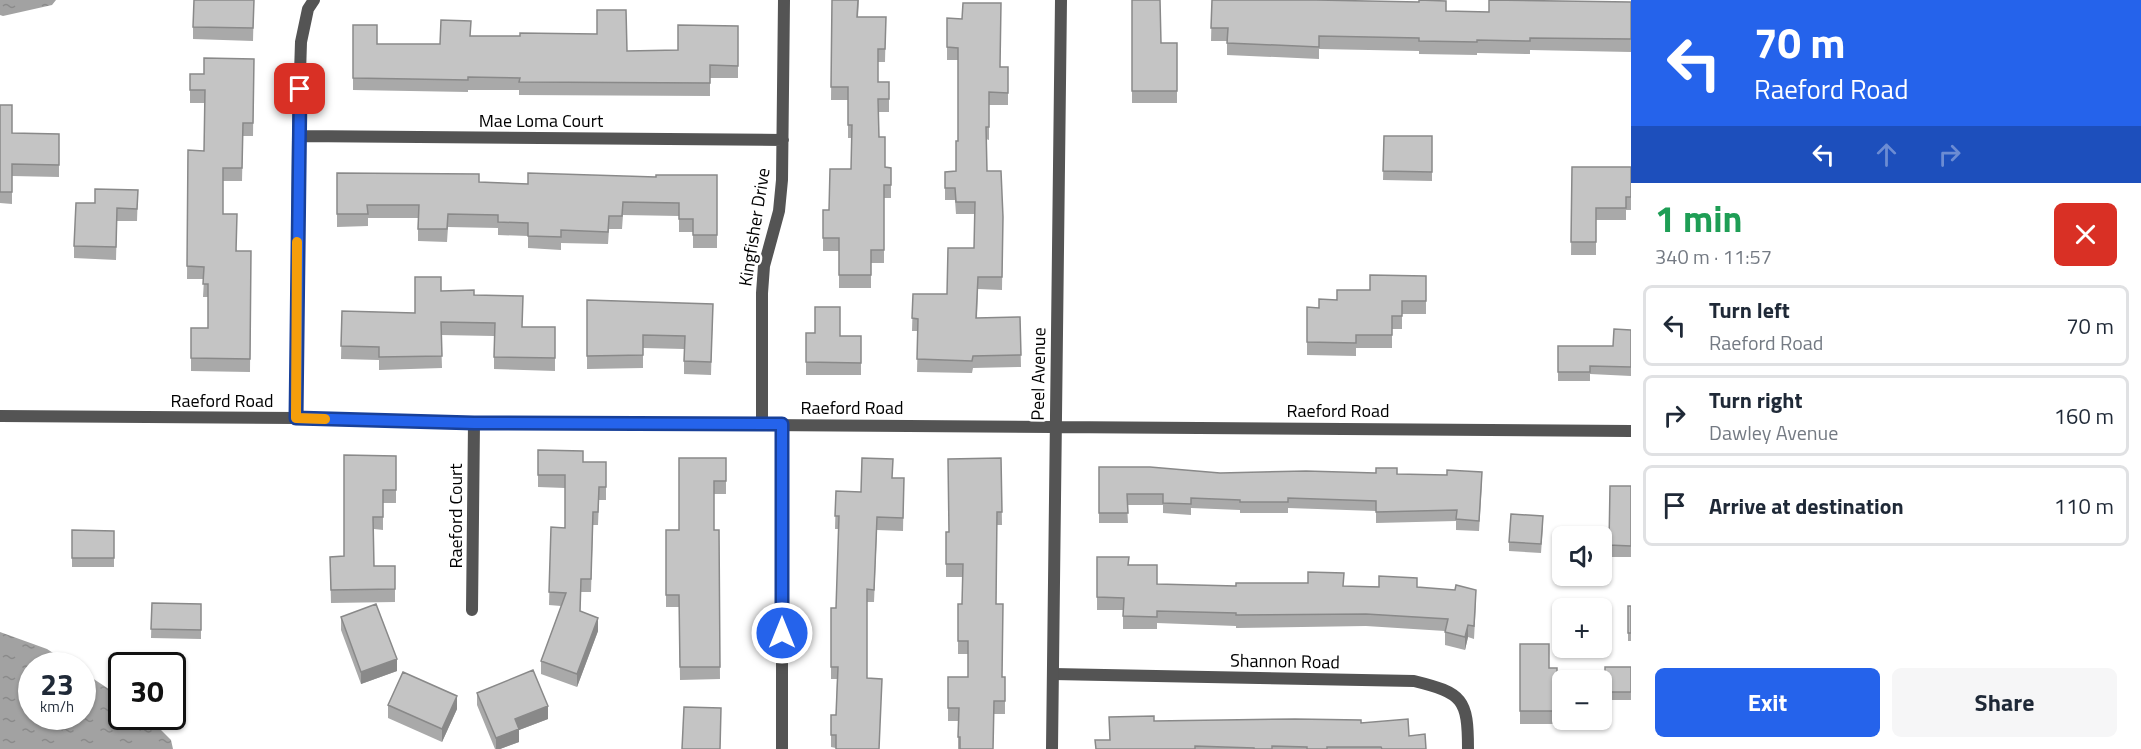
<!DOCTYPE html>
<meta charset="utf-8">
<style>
:root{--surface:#fff;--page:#f6f6f7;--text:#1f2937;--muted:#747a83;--line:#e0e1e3;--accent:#2563eb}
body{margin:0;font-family:"Titillium Web",sans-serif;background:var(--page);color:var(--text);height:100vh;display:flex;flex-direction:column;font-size:22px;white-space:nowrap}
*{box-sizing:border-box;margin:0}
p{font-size:20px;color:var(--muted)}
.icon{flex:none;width:33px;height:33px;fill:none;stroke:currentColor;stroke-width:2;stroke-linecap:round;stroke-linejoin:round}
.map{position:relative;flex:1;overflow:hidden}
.sheet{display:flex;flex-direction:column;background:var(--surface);width:510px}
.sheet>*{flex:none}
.hud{background:#2563eb;color:#fff;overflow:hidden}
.buttons{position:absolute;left:1552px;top:526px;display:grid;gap:12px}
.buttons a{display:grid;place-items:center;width:60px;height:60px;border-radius:9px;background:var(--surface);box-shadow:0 2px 4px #0004;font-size:30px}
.speed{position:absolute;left:18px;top:652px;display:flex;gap:12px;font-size:30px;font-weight:700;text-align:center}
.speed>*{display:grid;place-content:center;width:78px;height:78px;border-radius:50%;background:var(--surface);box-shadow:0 2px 4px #0004;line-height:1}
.speed small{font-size:15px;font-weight:400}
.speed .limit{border:3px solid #111;border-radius:9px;background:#fff;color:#111}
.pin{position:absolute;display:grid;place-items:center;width:51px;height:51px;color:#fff;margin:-26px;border-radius:12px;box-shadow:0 3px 9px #0006}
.me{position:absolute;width:66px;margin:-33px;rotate:0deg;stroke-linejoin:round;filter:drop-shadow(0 0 4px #0008)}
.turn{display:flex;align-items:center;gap:21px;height:126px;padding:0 24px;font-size:27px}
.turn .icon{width:78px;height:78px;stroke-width:2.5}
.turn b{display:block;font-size:42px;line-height:51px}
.lanes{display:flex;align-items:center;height:57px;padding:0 24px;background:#0003;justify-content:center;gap:30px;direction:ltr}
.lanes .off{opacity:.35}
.round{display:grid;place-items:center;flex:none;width:63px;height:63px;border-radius:9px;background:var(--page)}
.head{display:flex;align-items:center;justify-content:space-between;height:102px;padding:0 24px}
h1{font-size:36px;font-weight:700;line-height:45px;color:#1e9e55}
.cta{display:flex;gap:12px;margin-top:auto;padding:12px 24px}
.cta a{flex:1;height:69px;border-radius:9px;background:var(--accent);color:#fff;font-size:24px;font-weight:700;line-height:69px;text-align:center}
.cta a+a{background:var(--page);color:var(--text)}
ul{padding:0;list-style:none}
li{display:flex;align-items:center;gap:18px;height:81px;margin:0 12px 9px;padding:0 12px;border:3px solid var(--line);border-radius:9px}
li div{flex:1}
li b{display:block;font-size:22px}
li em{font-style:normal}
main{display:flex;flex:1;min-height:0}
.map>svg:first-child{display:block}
.water{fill:url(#water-ripples)}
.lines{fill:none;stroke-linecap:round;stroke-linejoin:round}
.minor{stroke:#545454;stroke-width:12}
.tertiary{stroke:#545454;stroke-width:12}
.wall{fill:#a9a9a9}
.shaded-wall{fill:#898989}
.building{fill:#c4c4c4;stroke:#898989;stroke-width:1.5}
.route-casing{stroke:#184099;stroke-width:15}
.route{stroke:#2563eb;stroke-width:10}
.slow{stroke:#f59e0b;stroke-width:10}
.labels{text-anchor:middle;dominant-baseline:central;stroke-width:5;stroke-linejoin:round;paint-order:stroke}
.street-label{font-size:18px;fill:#000;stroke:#fff}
</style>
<main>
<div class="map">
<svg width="1631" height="749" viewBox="0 0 1631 749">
<defs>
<pattern id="water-ripples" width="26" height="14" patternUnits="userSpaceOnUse" patternTransform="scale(1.5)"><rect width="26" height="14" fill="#a2a2a2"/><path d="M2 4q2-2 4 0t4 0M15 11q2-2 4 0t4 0" fill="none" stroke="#8a8a8a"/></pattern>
</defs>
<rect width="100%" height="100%" fill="#fff"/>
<path class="water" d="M0 0H56L52 5 3 16 0 15Z
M0 632 47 649 73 666H32V717H82L83 672 121 697 122 717H148L171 740 173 749H0Z"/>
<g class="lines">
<path class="minor" d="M298 136 783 140
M296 418 298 136 301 42 308 9 314 0
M762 424V293L764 266 779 211 782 180 784 0
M472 610 474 423
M1053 674 1414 681C1463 693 1468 699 1468 749
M782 749V424"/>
<path class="tertiary" d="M0 416 296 418 474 423 1631 431
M1052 749 1061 0"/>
</g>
<path class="wall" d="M254 0 253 41 193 39V27Z
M832 0H859L858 17H886L885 62H878V82H889V112H879V137L885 167 891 168V198H884V263H871V288H839V251H823V210H829L851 169 852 138H848V100H831Z
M1132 0 1161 43H1177V103H1132Z
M1212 0 1446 11 1489 12 1631 2V52L1530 50V54L1477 53V55L1419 54V51L1319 49V59L1227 55V41H1211Z
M947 18 1001 67H1008V105H989V140L986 139 987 171 1003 217 1002 290 978 289 977 318 1020 317 1021 367 973 368 972 373 917 372 918 331H912L913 294H947L974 248V214H956L955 200H945V172L956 171 958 141V60H947Z
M353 25 377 44H440L471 36 627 51 678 50 738 26V78H710V96L519 95V90H468V92L353 90Z
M254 59 253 136H243L242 181H223V214L237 251H251L250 372 191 371V328H208V297H203L204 279H187L188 150 204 151 205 103H190V74H204Z
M0 105 12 133 59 134V177L12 176V204L0 203Z
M1384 136H1432V181L1383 180Z
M1572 167H1631V210H1626V220H1596V255H1571Z
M337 173 479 182 528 184 717 175V248H693V232H679V216L623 215 622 229H609L608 244 561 243V250L528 248V236L498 235V228L448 227 447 242 418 241V218H368V226L337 227Z
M138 190 137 221H117L116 260 74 258V246L95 203Z
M1426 276V314H1402V329H1392V348H1356V356L1307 355V307L1319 308 1337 300Z
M441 291 474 295 522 327H555V371L494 369V336L441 335 442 368 379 370V360L341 359 342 311 415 313Z
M587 300 713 304 711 375 684 374V349L643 348V368L587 369Z
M1631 330V376L1590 374V381H1558V346H1613Z
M806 333 840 336H861V375H806Z
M538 450 583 462H606V500H599L598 525H593L591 592H581L580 612 598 631 577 687 541 674V661L561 606 549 605 551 527 565 528V488L538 487Z
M396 456V503H383V530L374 529V566H395V602L331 603 330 557 344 556Z
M726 458V494H714V530H719L720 679 680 680 679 607H666V595L679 530Z
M1001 458 1002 525H997L996 604 1002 677H1005V714H994L993 749H958V721H948V677H968V654H958V604H962V577H946V532H949Z
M1099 467 1220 473 1397 474 1482 482 1479 531 1456 530V521L1376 523V511L1288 508V513H1240V510L1191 508V515L1163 513V505H1127L1128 523H1099Z
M893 478H904L903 531 877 530 874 602H867L836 748 831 747V715H836L837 679H831V608H836L839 529H835L836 491 861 492Z
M1610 486H1631V557H1609Z
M1543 525 1541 553 1509 551V542Z
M72 530 114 531V567H72Z
M1097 557 1128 565 1157 584 1236 586H1344L1417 587 1476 602 1474 639 1468 637 1465 650 1445 645V631L1366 626 1236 628V626L1157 623V629H1123V610H1097Z
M152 603 201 604V639L151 638Z
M1628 606H1631V641H1628Z
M341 617 397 671 361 684 341 630Z
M1520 644 1549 668H1557V724H1520Z
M1605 667H1631V700H1605Z
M477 693 548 719 519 730V742L500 749H495L477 705Z
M388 705 457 709 442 742 388 718Z
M1154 721 1361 723 1409 736 1426 749H1095L1110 740Z"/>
<path class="shaded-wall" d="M598 618V631L577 687V674Z
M1468 625V637L1465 650V637Z
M397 659V671L361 684V672Z
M457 696V709L442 742V729Z
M548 706V719L519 730V742L500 749H496V738L515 719Z"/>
<path class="building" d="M194 0H254L253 28 193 27Z
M832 0H858L857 17H886L885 49H878V82H889V99H878L879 137H885V167L891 168V185H884V250H871V275H839V238H823V210H829L830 169H851L852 125H848V87H831Z
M1132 0H1160L1161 43H1177V91H1132Z
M1212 0H1316L1419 2V0L1446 1V11L1489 12V0L1631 2V39L1530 38V41L1477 40V42L1419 41V38L1319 36V47L1227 43 1228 28H1211Z
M963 3H1001L1000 67H1008V93L989 92V127H986L987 171H1001L1003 217 1002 277H978L976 318 1020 317 1021 355 973 356 972 361 917 359 918 319 912 318 913 294H947L948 248H974L975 202H956L955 188H945V172L956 171V141H958V48L947 47V18L962 19Z
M597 10H626L627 51 678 50V25L738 26V66L710 65V83L519 82 520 78 468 77V80L353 78V25H377V44H440L441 20 471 21 470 36H520V33L597 34Z
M204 58 254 59 253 123H243L242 168H223V214H237L236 251H251L250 359 191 358V328H208V284H203L204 267 187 266 188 150 204 151 205 90H190V74H204Z
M0 105H12V133L59 134V165L12 164V192H0Z
M1384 136H1432V172L1383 171Z
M1572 167H1631V197H1626V208H1596V242H1571Z
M337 173 479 174V182L528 184V173L656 177V175H717V235H693V219H679V203L623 202 622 216H609L608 232 561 230V237L528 236V223L498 222V215L448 214 447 229H418L419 205H367L368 214H337Z
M95 189 138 190 137 209 117 208 116 247 74 246 76 203H95Z
M1370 275 1426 276V301H1402V316H1392V335H1356V343L1307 342V307L1319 308V299L1337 300V290H1370Z
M415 277H441V291L474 290V295L523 296 522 327H555V358L494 357 495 323 441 322 442 356 379 357V347L341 346 342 311 415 313Z
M587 300 713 304 711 362 684 361 685 336 643 335V355L587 356Z
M815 307H840V336H861V363L806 362V333H815Z
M1614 329 1631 330V367L1590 366V372H1558V346H1613Z
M538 450 583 451V462H606V487H599L598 512H593L591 579H581L580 611 598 618 577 674 541 661 566 593 549 592 551 527 565 528V475H538Z
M344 455 396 456V490H383V517H373L374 566H395V589L331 590 330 557 344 556Z
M679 458H726V481H714V530H719L720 667H680L679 595H666V530H679Z
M862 458 893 459 892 478H904L903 518 877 517 874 590 867 589V678L882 679 879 749H836V735H831V715H836L838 667H831V608H836L839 516H835L836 491 861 492Z
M1001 458 1002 512H997L996 604H1003L1002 677H1005V701H994L993 749H960V737H958L959 708H948V677H968V641H958V604H962L963 564H946V532H949L948 459Z
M1099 467H1150L1220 473 1306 471 1376 473V468H1397V474L1447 475V470L1482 472 1479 521 1456 519 1457 510 1376 512V501L1288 498V502H1240V500L1191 498V504L1163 503V494H1127L1128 513H1099Z
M1610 486H1631V546L1609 545Z
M1511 514 1543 516 1541 544 1509 542Z
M72 530 114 531V558H72Z
M1097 557H1129L1128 565H1157V584L1236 586V583H1308V572L1344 573 1343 586 1379 587V576L1417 578V587L1455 590 1456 585 1476 590 1474 626 1468 625 1465 637 1445 632 1448 619 1366 614 1236 615V613L1157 611V617L1123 616 1124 598 1097 597Z
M152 603 201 604V630L151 629Z
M376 604 397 659 361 672 341 617Z
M1628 606H1631V633H1628Z
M1520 644H1549V668H1557V711H1520Z
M1605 667H1631V692H1605Z
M533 670 548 706 515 719 519 729 496 738 477 693Z
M403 672 457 696 442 729 388 705Z
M684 707 721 708 720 749H682Z
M1154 716V721L1295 719 1361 720V723L1408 719 1409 736 1425 734 1426 749H1382L1381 747H1327V749H1307V747L1272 746V749H1254V748L1195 746V749H1096L1095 740H1110L1109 717Z"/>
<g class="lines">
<g class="route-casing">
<path id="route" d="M300 89 296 418 474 423 782 424V633"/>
</g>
<use href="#route" class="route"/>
<path class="slow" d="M297 242 296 418 325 419"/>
</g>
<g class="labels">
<g class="street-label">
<text x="541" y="120">Mae Loma Court</text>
<text transform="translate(754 227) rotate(-81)">Kingfisher Drive</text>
<text transform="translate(1038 374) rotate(-89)">Peel Avenue</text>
<text x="222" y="400">Raeford Road</text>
<text x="852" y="407">Raeford Road</text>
<text x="1338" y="410">Raeford Road</text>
<text transform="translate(455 516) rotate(-90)">Raeford Court</text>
<text transform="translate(1285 661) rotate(1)">Shannon Road</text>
</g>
</g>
</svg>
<div class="buttons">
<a><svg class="icon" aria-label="sound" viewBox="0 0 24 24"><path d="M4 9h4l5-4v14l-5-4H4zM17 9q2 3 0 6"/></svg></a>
<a>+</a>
<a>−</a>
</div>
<div class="speed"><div>23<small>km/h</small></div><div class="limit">30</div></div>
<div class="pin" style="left:300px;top:89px;background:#d93025"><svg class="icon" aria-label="arrive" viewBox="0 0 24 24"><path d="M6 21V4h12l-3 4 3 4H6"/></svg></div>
<svg class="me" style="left:782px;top:633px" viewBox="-20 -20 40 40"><circle r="17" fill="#2563eb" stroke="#fff" stroke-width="3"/><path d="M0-11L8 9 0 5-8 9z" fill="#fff"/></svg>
</div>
<section class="sheet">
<div class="hud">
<div class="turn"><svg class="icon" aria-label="left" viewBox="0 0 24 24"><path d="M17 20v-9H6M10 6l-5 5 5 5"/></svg><div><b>70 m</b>Raeford Road</div></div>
<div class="lanes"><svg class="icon" aria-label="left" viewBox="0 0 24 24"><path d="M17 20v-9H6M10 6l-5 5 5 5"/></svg><svg class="icon off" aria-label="ahead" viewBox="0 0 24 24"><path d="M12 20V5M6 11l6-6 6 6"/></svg><svg class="icon off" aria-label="right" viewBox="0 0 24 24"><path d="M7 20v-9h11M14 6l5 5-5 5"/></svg></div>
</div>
<div class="head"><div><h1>1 min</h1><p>340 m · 11:57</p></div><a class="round" style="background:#d93025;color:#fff"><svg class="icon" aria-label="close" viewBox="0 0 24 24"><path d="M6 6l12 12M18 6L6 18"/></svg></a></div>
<ul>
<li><svg class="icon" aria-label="left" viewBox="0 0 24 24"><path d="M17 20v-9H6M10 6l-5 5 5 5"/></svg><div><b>Turn left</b><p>Raeford Road</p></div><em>70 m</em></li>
<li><svg class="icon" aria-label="right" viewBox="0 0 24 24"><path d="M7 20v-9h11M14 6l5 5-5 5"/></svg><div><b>Turn right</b><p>Dawley Avenue</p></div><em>160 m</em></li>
<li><svg class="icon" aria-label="arrive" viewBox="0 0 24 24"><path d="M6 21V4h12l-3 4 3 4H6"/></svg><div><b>Arrive at destination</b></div><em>110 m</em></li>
</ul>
<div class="cta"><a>Exit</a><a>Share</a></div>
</section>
</main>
